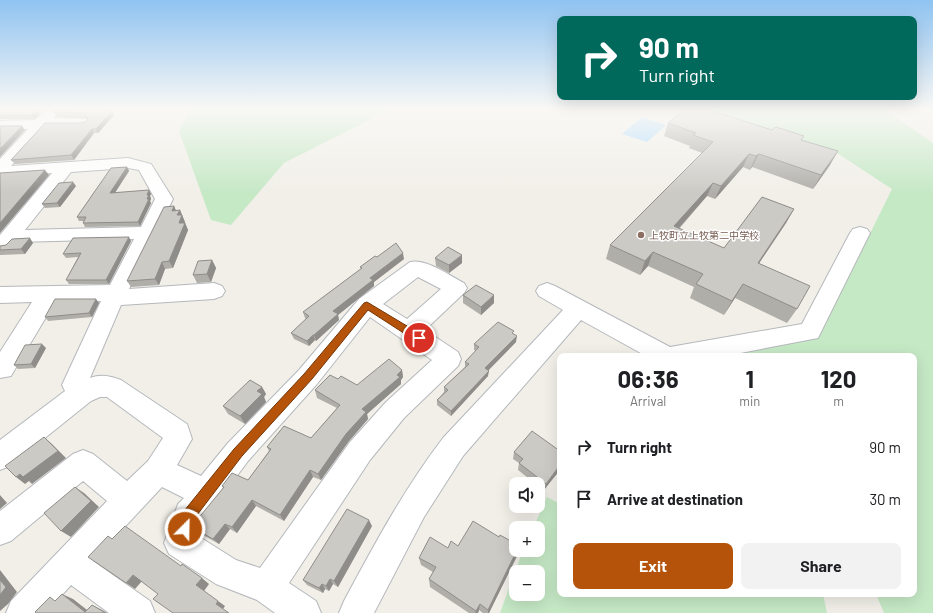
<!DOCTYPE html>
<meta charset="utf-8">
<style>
:root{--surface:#fff;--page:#f2f2f2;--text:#202124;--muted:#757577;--accent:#b45309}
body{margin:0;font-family:Barlow,"Noto Sans JP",sans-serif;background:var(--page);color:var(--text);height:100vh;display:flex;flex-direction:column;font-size:15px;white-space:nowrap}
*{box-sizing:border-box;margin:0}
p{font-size:13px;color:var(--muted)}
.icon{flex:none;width:22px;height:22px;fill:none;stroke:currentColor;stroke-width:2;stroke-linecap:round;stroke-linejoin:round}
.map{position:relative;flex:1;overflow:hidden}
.side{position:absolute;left:557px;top:353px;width:360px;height:244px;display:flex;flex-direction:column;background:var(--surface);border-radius:8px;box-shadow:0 4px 16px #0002}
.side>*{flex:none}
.guide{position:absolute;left:557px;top:16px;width:360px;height:84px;border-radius:8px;box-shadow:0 4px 16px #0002;background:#00695c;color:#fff;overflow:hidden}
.tools{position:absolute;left:509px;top:477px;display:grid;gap:8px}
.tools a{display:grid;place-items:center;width:36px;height:36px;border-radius:8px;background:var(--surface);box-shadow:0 4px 16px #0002;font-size:20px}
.pin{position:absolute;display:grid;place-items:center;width:34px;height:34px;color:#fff;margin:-17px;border:2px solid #fff;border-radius:50%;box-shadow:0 1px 4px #0007}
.me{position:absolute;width:44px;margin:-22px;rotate:23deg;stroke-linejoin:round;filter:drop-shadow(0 0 3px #0008)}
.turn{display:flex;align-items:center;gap:14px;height:84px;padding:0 16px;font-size:18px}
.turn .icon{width:52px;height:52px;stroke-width:2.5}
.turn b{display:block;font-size:28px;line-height:34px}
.eta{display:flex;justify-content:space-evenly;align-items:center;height:68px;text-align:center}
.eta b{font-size:24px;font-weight:700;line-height:28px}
.cta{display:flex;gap:8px;margin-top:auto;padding:8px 16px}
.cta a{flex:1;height:46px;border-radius:8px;background:var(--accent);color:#fff;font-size:16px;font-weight:700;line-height:46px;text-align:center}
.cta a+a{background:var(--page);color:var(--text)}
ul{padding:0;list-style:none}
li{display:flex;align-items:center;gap:12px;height:52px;padding:0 16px}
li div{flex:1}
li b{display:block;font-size:15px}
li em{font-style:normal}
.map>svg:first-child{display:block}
.green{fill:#c5e8c5;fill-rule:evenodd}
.water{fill:#aadaff}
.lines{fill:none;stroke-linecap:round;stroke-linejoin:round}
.minor-casing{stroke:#b5b8bc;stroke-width:2}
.minor{fill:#fff;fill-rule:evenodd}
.wall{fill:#afaea9}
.shaded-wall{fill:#8f8d8a}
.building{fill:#cccac5;stroke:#8f8d8a}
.route{fill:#b45309;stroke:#753606}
.education-dot{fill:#8d6e63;stroke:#fff;stroke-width:1.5}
.labels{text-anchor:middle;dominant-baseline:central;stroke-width:3;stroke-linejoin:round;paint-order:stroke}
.education-label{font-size:10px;fill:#785e54;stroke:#fff;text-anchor:start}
</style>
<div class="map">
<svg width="933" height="613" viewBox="0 0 933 613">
<rect width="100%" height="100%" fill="#f1efe8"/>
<path class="green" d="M190 109H391L284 163 231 225 211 220 179 131Z
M693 109H884L933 143V613H884L876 594H914V356H706L820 335 892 189 837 153Z
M547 497 560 504V594H823L827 613H500L523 550H538V528H533ZM516 572H538V594H516Z"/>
<path class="water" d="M642 117 666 125 647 142 622 134Z"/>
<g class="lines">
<g class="minor-casing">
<path id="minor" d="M49 111 54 112 56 115 54 118 87 119 89 122 87 125 82 126H47L11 166 128 158 151 164 173 199 129 289 214 283 222 286 225 291 222 296 214 299 121 305 90 378C101 374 110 376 121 380L187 424 192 439 177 465 201 476 228 443 299 370 359 299 410 262C425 258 449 275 464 283L467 288 464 293 425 330 458 352 461 359 458 366 404 418 370 460 289 583 316 601 321 613H275L257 600 216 584 169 554 164 543 178 504 184 498 162 487 93 561 150 601 155 613H109L71 585 46 613H6L11 601 107 501 83 481 11 541 0 545V511L73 454 83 450 93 454 127 481 148 461 163 438 107 397H100L91 401 10 466 0 470V440L65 391 62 385 101 301 55 302 11 376 0 378V352L32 302 0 303V287L110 285 134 239 15 242 10 248 0 250V235L52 173 0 177V159L28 129H0V121L35 120 44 112ZM128 168 139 170 155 199 141 227 25 230 71 172ZM418 277 441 289 407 319 383 304ZM370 317 432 360 386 402 350 442 260 568 236 560 198 536 202 523 248 461 317 384Z
M860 227 867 229 870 233 818 338 725 356H646L581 320 463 456 424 517 374 613H339L344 601C374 545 404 489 443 438L563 310 539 296 536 291 539 286 547 283 555 286 670 347 802 324 850 233 853 229Z"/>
</g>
<use href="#minor" class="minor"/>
</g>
<path class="wall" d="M38 110 40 114 34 119H1L0 118V115Z
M112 111 114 115 98 133H94L74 160 15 164 11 160 80 123 85 122 88 119 87 118 57 117 54 112Z
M668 123 802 140 830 165 813 189 752 167 750 170 743 167 715 199 707 196 679 229 724 248 794 209 786 223 759 263 797 309 787 323 735 298 724 315 690 298 694 287 648 266 640 275 606 259 610 245 702 153 689 148 690 146 664 136Z
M127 167 129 171 115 193 149 190 151 194 150 196 151 199 150 201 151 203 140 226 85 227 83 223 84 221H79L77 217Z
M76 186 60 207 45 208 42 204Z
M174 206 176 211 180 210 188 230 173 268 165 269 159 285 131 287 127 281Z
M131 241 109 284H69L66 280 78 257 66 258 63 254Z
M33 243 25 254 0 255V246Z
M377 257 404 259 374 282V286L338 315 339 320 316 341 315 340 309 346 294 339 291 333 306 319 305 318 303 312 361 269 360 267Z
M435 258 462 263 449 273 436 266Z
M212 260 216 268 211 282 197 283 193 275Z
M463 295 494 303 481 315 463 303Z
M99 303 92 317 48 321 45 317Z
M513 334 516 342 488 370V376L451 416 437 405V400L444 392V387L465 367V362L476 351 474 350V344Z
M46 348 35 368 18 369 14 365Z
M402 370 403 377 401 380V384L367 414 368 419 349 441 321 480 313 477 284 521 256 506 237 533 230 529 219 544 201 534 195 529 198 525 196 523 223 488 222 486 248 480 269 451 267 447 311 438 337 408 317 398 315 390 338 379 357 385Z
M262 387 266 394 264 397 266 402 245 424 228 414 223 406Z
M560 451 544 490 538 486V484H536L518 470 519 463 513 459 514 452Z
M372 526 338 587 333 584 329 591 325 589 323 593 307 585 303 580Z
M458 546 518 550V554L489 613H483L479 610 478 613H469L430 587 429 579 433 572 421 565 419 558 448 548Z"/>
<path class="shaded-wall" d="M108 109 110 113 112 111 114 115 98 133 96 129Z
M38 110 40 114 34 119 32 115Z
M22 126 25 130 0 157V149Z
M92 129 94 133 74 160 71 155Z
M838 151 830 165 813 189 821 175Z
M749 154 743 167 715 199 721 186Z
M759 154 752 167 750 170 756 156Z
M127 167 129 171 112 197 110 193Z
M45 170 49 175 0 233V223Z
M73 182 76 186 60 207 57 203Z
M713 183 707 196 668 240 674 226Z
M149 190 151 194 150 196 151 199 150 201 151 203 140 226 138 222Z
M174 206 177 213 172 211Z
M794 209 786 223 750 277 758 263Z
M180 210 185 222 182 230 179 223 177 215Z
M185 223 188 230 173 268 169 261Z
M129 237 131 241 109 284 106 280Z
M30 238 33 243 25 254 21 249Z
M653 252 648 266 640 275 645 261Z
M403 253 404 259 374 282V286L338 315 339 320 316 341 314 335 333 311 370 278Z
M462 255V263L449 273V265Z
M212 260 216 268 211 282 207 274Z
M162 262 165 269 159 285 155 279Z
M743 284 735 298 724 315 732 301Z
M494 295V303L481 315V307Z
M96 299 99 303 92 317 89 313Z
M313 335 315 340 309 346 307 341Z
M517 336 516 342 485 374V368Z
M42 344 46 348 35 368 31 364Z
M402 370 403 377 401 380V384L367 414 368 419 349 441 321 480 318 474 362 409Z
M489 371 488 376 451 416V411Z
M262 387 266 394 264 397 266 402 245 424 240 416 257 391Z
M44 437 52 444 66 458 32 484 29 481 25 484 16 477 20 474Z
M560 465V470L544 490 546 484Z
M310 470 313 477 284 521 280 515Z
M75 487 84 493 99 507 71 537 61 531Z
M0 495 7 503 0 509Z
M252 500 256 506 237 533 232 527Z
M369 520 372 526 338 587 334 581Z
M225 524 230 529 219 544 213 539Z
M517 550H518V554L489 613H488V610Z
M0 570 17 592 8 604 0 611Z
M133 575 142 581 135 589 126 583Z
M202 578 209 584 204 591 196 585Z
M330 579 333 584 329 591 326 586Z
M322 584 325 589 323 593 319 588Z
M62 594 73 599 91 613 85 612Z
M218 601 225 606 223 609 216 604Z
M480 604 479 610 478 613H475L476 611Z
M92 605 102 610 107 613H104Z"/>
<path class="building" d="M686 108H703L772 130 776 127 804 136 801 140 838 151 821 175 759 154 756 156 749 154 721 186 713 183 674 226 724 248 762 197 794 209 758 263 810 286 797 309 743 284 732 301 696 284 703 274 653 252 645 261 610 245 713 142 693 135 696 133 668 123Z
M108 109 107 111H112L96 129H92L71 155 11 160 45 123H80L85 122 88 119 85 113 54 112V110Z
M6 110H38L32 115 0 116V115Z
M0 126H22L0 149Z
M127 167 110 193 149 190 147 195H149L147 199H149L138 222 83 223 86 217H77L111 168Z
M45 170 0 223V173Z
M73 182 57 203 42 204 59 183Z
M174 206 172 211 180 210 177 215H182L179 223H185L169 261 162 262 155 279 127 281 164 207Z
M129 237 106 280H66L81 253 63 254 73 238Z
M30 238 21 249 0 250V246L6 245 12 239Z
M396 243 403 253 370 278 373 280 333 311 338 314 314 335H313L307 341 291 333 309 316 303 312 362 268 360 267 375 256 377 257Z
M448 247 462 255 449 265 435 258Z
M212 260 207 274 193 275 198 261Z
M476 285 494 295 481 307 463 295Z
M55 299H96L89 313 45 317Z
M498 322 514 331 512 333 517 336 485 368 489 371 451 411 437 400 448 390 444 387 469 364 465 362 479 347 474 344Z
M42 344 31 364 14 365 25 345Z
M389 359 402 370 397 375 400 377 362 409 366 412 346 434 318 474 310 470 280 515 252 500 232 527 225 524 213 539 195 529 198 524 196 523 197 520 224 487 222 486 232 473 248 480 271 449 267 447 284 426 311 438 340 405 315 390 330 375 338 379 341 376 357 385Z
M250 380 262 387 257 391 262 394 240 416 223 406Z
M532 431 560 451V465L546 484 519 463 523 459 514 452Z
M44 437 58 451 23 477 20 474 16 477 5 466Z
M75 487 91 501 61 531 44 513Z
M347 509 369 520 334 581 330 579 326 586 322 584 319 588 303 580Z
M473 521 499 537 500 535 516 544V550H517L488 610 480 604 476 611 429 579 436 567 419 558 430 537 448 548 451 541 458 546Z
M125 526 181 566 182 564 202 578 196 585 218 601 216 604 229 613H173L153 599 158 594 133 575 126 583 88 557 108 536 112 539Z
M0 580 6 587 0 595Z
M62 594 85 612 92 605 104 612V613H36L35 612 50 597 55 601Z"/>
<linearGradient id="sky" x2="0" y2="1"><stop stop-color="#8fc3f1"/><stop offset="0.56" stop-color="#f9f8f5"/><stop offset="1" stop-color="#f9f8f5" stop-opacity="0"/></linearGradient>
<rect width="933" height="194" fill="url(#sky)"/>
<path class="route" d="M367 302 422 335 424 338 422 341H416L368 310 312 379 242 456 194 519 189 533 185 535 180 533 178 529 184 511 234 449 304 374 364 303Z"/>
<circle class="education-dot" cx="641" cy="235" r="4"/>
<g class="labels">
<g class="education-label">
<text x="649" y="235">上牧町立上牧第二中学校</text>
</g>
</g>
</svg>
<div class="tools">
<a><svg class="icon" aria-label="sound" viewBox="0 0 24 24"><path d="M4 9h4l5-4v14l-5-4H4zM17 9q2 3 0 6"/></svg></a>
<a>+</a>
<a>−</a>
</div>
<div class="pin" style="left:419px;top:338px;background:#d93025"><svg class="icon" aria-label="arrive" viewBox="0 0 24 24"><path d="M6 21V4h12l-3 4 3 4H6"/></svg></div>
<svg class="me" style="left:185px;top:529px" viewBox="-20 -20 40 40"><circle r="17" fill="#b45309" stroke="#fff" stroke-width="3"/><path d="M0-11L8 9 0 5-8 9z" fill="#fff"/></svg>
<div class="guide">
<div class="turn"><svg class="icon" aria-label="right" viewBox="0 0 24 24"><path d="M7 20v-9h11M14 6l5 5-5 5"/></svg><div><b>90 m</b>Turn right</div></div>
</div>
<section class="side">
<div class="eta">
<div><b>06:36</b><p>Arrival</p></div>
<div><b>1</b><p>min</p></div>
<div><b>120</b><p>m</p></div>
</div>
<ul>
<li><svg class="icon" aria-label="right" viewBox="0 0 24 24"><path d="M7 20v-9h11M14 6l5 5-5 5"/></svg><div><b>Turn right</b></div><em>90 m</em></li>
<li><svg class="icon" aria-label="arrive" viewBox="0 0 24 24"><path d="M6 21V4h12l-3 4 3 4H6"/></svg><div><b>Arrive at destination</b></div><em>30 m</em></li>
</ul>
<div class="cta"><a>Exit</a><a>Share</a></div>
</section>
</div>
